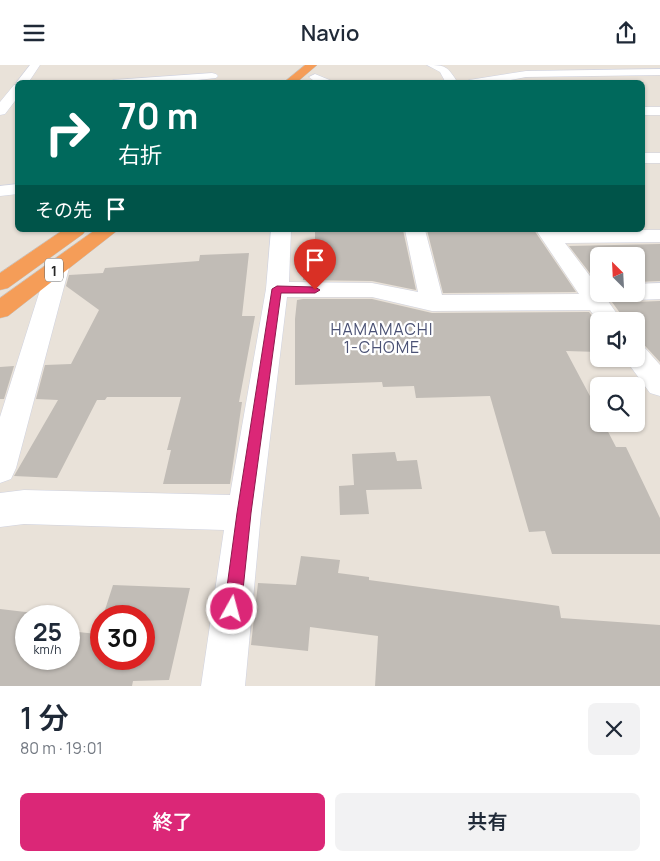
<!DOCTYPE html>
<html lang="ja">
<meta charset="utf-8">
<style>
:root{--surface:#fff;--page:#f2f2f3;--text:#1f2937;--muted:#747a83;--accent:#db2777}
body{margin:0;font-family:Manrope,"Noto Sans JP",sans-serif;background:var(--page);color:var(--text);height:100vh;display:flex;flex-direction:column;font-size:19px;white-space:nowrap}
*{box-sizing:border-box;margin:0}
p{font-size:16px;color:var(--muted)}
.icon{flex:none;width:28px;height:28px;fill:none;stroke:currentColor;stroke-width:2;stroke-linecap:round;stroke-linejoin:round}
.map{position:relative;height:621px;overflow:hidden}
.sheet{display:flex;flex-direction:column;background:var(--surface);flex:1}
.sheet>*{flex:none}
.top-card{position:absolute;left:15px;top:15px;width:630px;height:152px;border-radius:8px;box-shadow:0 1px 4px #0004;background:#00695c;color:#fff;overflow:hidden}
.needle{width:32px;rotate:336deg}
.tools{position:absolute;left:590px;top:182px;display:grid;gap:10px}
.tools a{display:grid;place-items:center;width:55px;height:55px;border-radius:8px;background:var(--surface);box-shadow:0 1px 4px #0004;font-size:25px}
.speed{position:absolute;left:15px;top:540px;display:flex;gap:10px;font-size:25px;font-weight:700;text-align:center}
.speed>*{display:grid;place-content:center;width:65px;height:65px;border-radius:50%;background:var(--surface);box-shadow:0 1px 4px #0004;line-height:1}
.speed small{font-size:12px;font-weight:400}
.speed .limit{border:8px solid #d22;background:#fff;color:#111}
.pin{position:absolute;display:grid;place-items:center;width:42px;height:42px;color:#fff;margin:-51px -21px;border-radius:50% 50% 50% 0;rotate:-45deg;box-shadow:0 0 5px #0007}
.pin .icon{rotate:45deg}
.me{position:absolute;width:55px;margin:-28px;rotate:7deg;stroke-linejoin:round;filter:drop-shadow(0 0 4px #0008)}
.turn{display:flex;align-items:center;gap:18px;height:105px;padding:0 20px;font-size:22px}
.turn .icon{width:65px;height:65px;stroke-width:2.5}
.turn b{display:block;font-size:35px;line-height:42px}
.then{display:flex;align-items:center;height:48px;padding:0 20px;background:#0003;gap:10px;font-size:19px}
.round{display:grid;place-items:center;flex:none;width:52px;height:52px;border-radius:8px;background:var(--page)}
.headline{display:flex;align-items:center;justify-content:space-between;height:85px;padding:0 20px}
h1{font-size:30px;font-weight:600;line-height:38px}
.button{display:flex;gap:10px;margin-top:auto;padding:10px 20px}
.button a{flex:1;height:58px;border-radius:8px;background:var(--accent);color:#fff;font-size:20px;font-weight:600;line-height:58px;text-align:center}
.button a+a{background:var(--page);color:var(--text)}
header{display:flex;justify-content:space-between;align-items:center;height:65px;padding:0 20px;background:var(--surface);font-size:22px;font-weight:600}
.map>svg:first-child{display:block}
.building{fill:#c1bcb6}
.lines{fill:none;stroke-linecap:round;stroke-linejoin:round}
.minor-casing{stroke:#cfd2e0;stroke-width:1}
.highway-casing{stroke:#c3c3c3;stroke-width:1}
.minor{fill:#fff;fill-rule:evenodd}
.highway{fill:#f59d58;fill-rule:evenodd}
.route{fill:#db2777;stroke:#8e194d}
.labels{text-anchor:middle;dominant-baseline:central;stroke-width:4.5;stroke-linejoin:round;paint-order:stroke}
.shield{fill:#fff;stroke:#686868;stroke-width:1}
.shield-label{font-size:14px;font-weight:bold;fill:#272727}
.neighbourhood-label{font-size:16px;letter-spacing:1px;fill:#4b5275;stroke:#fff}
</style>
<header><svg class="icon" aria-label="menu" viewBox="0 0 24 24"><path d="M4 6h16M4 12h16M4 18h16"/></svg>Navio<svg class="icon" aria-label="share" viewBox="0 0 24 24"><path d="M12 15V3M7 8l5-5 5 5M5 13v7h14v-7"/></svg></header>
<div class="map">
<svg width="660" height="621" viewBox="0 0 660 621">
<rect width="100%" height="100%" fill="#e9e2d9"/>
<path class="building" d="M315 165H403L416 225 372 216 303 215 304 190H315Z
M427 165H534L576 227 443 228Z
M660 179V216L636 217V191H599V220L569 181Z
M249 188 242 251H255L239 337H242L230 419H163L171 385H167L181 332H107L105 335H97L57 413 14 411 58 335 36 334 45 300 71 299 99 245 66 221 69 210 103 208 105 203 199 196 200 190Z
M606 229H624L627 234 636 237 660 236V297L636 271V256H626Z
M303 234H372L432 248 589 247 599 260V287L566 286 599 348V359H604L616 382H626L660 453V489H552L545 466 529 467 490 331 416 333 414 321 383 322 382 317 295 320V254L297 235Z
M14 301 4 334H0V302Z
M395 387 397 396 417 395 422 424 366 425 369 449 340 450 339 421 354 420 352 389Z
M301 491 340 495 338 508 369 512V515L559 541 561 553 660 560V621H375L378 571 310 562 308 586 251 580 258 518 296 520Z
M113 520 190 523 169 615 133 616 132 621H0V544L34 548 33 551H26V594H69V566L97 569 101 557V594H144V551H103Z"/>
<g class="lines">
<g class="minor-casing">
<path id="minor" d="M30 0H40L28 18H18V32L5 49 0 50V37L14 20H17L16 18Z
M427 0C446 0 447 1 458 18H446L440 7Z
M660 4V10L526 12 494 18H464L469 15 526 6Z
M212 8 216 9 218 11 216 13 169 18H108L113 15Z
M315 9 332 16 333 18C325 18 316 19 309 12Z
M642 42H660V50H642Z
M642 88H660V98H642Z
M18 119V129L0 131V121Z
M271 165H291L289 217 372 218 418 227 405 165H425L442 230 579 229 536 165H660V177L565 178 599 223V229H603L622 256H599V258L590 245 432 246 372 232H287L261 448 245 621H201L224 465 24 459 0 462V428L24 425 230 430 266 224Z
M58 196 66 198 69 203 16 403 11 414 0 418V352L47 203 50 198Z
M660 218V234L636 235 628 232 626 229H636V219Z
M636 280 645 283 660 300V331L650 328 625 294H636Z"/>
</g>
<g class="highway-casing">
<path id="highway" d="M305 0H317L296 18H283Z
M63 165H86L83 169 8 223 0 225V208Z
M95 165H118L8 251 0 253V233Z"/>
</g>
<use href="#minor" class="minor"/>
<use href="#highway" class="highway"/>
</g>
<path class="route" d="M277 221 315 222 320 225 315 228H281L251 448 241 544 238 550 232 552 226 550 224 544 237 448 272 224Z"/>
<g class="labels">
<rect class="shield" x="45" y="193.5" width="18" height="23" rx="4"/>
<g class="shield-label">
<text x="54" y="205">1</text>
</g>
<g class="neighbourhood-label">
<text x="382" y="264">HAMAMACHI<tspan x="382" dy="18">1-CHOME</tspan></text>
</g>
</g>
</svg>
<div class="tools">
<a><svg class="needle" viewBox="-14 -14 28 28"><path d="M0-13l5 13h-10z" fill="#e53935"/><path d="M0 13l5-13h-10z" fill="#747a83"/></svg></a>
<a><svg class="icon" aria-label="sound" viewBox="0 0 24 24"><path d="M4 9h4l5-4v14l-5-4H4zM17 9q2 3 0 6"/></svg></a>
<a><svg class="icon" aria-label="search" viewBox="0 0 24 24"><circle cx="10" cy="10" r="6"/><path d="M15 15l6 6"/></svg></a>
</div>
<div class="speed"><div>25<small>km/h</small></div><div class="limit">30</div></div>
<div class="pin" style="left:315px;top:225px;background:#d93025"><svg class="icon" aria-label="arrive" viewBox="0 0 24 24"><path d="M6 21V4h12l-3 4 3 4H6"/></svg></div>
<svg class="me" style="left:232px;top:544px" viewBox="-20 -20 40 40"><circle r="17" fill="#db2777" stroke="#fff" stroke-width="3"/><path d="M0-11L8 9 0 5-8 9z" fill="#fff"/></svg>
<div class="top-card">
<div class="turn"><svg class="icon" aria-label="right" viewBox="0 0 24 24"><path d="M7 20v-9h11M14 6l5 5-5 5"/></svg><div><b>70 m</b>右折</div></div>
<div class="then">その先<svg class="icon" aria-label="arrive" viewBox="0 0 24 24"><path d="M6 21V4h12l-3 4 3 4H6"/></svg></div>
</div>
</div>
<section class="sheet">
<div class="headline"><div><h1>1 分</h1><p>80 m · 19:01</p></div><a class="round"><svg class="icon" aria-label="close" viewBox="0 0 24 24"><path d="M6 6l12 12M18 6L6 18"/></svg></a></div>
<div class="button"><a>終了</a><a>共有</a></div>
</section>
